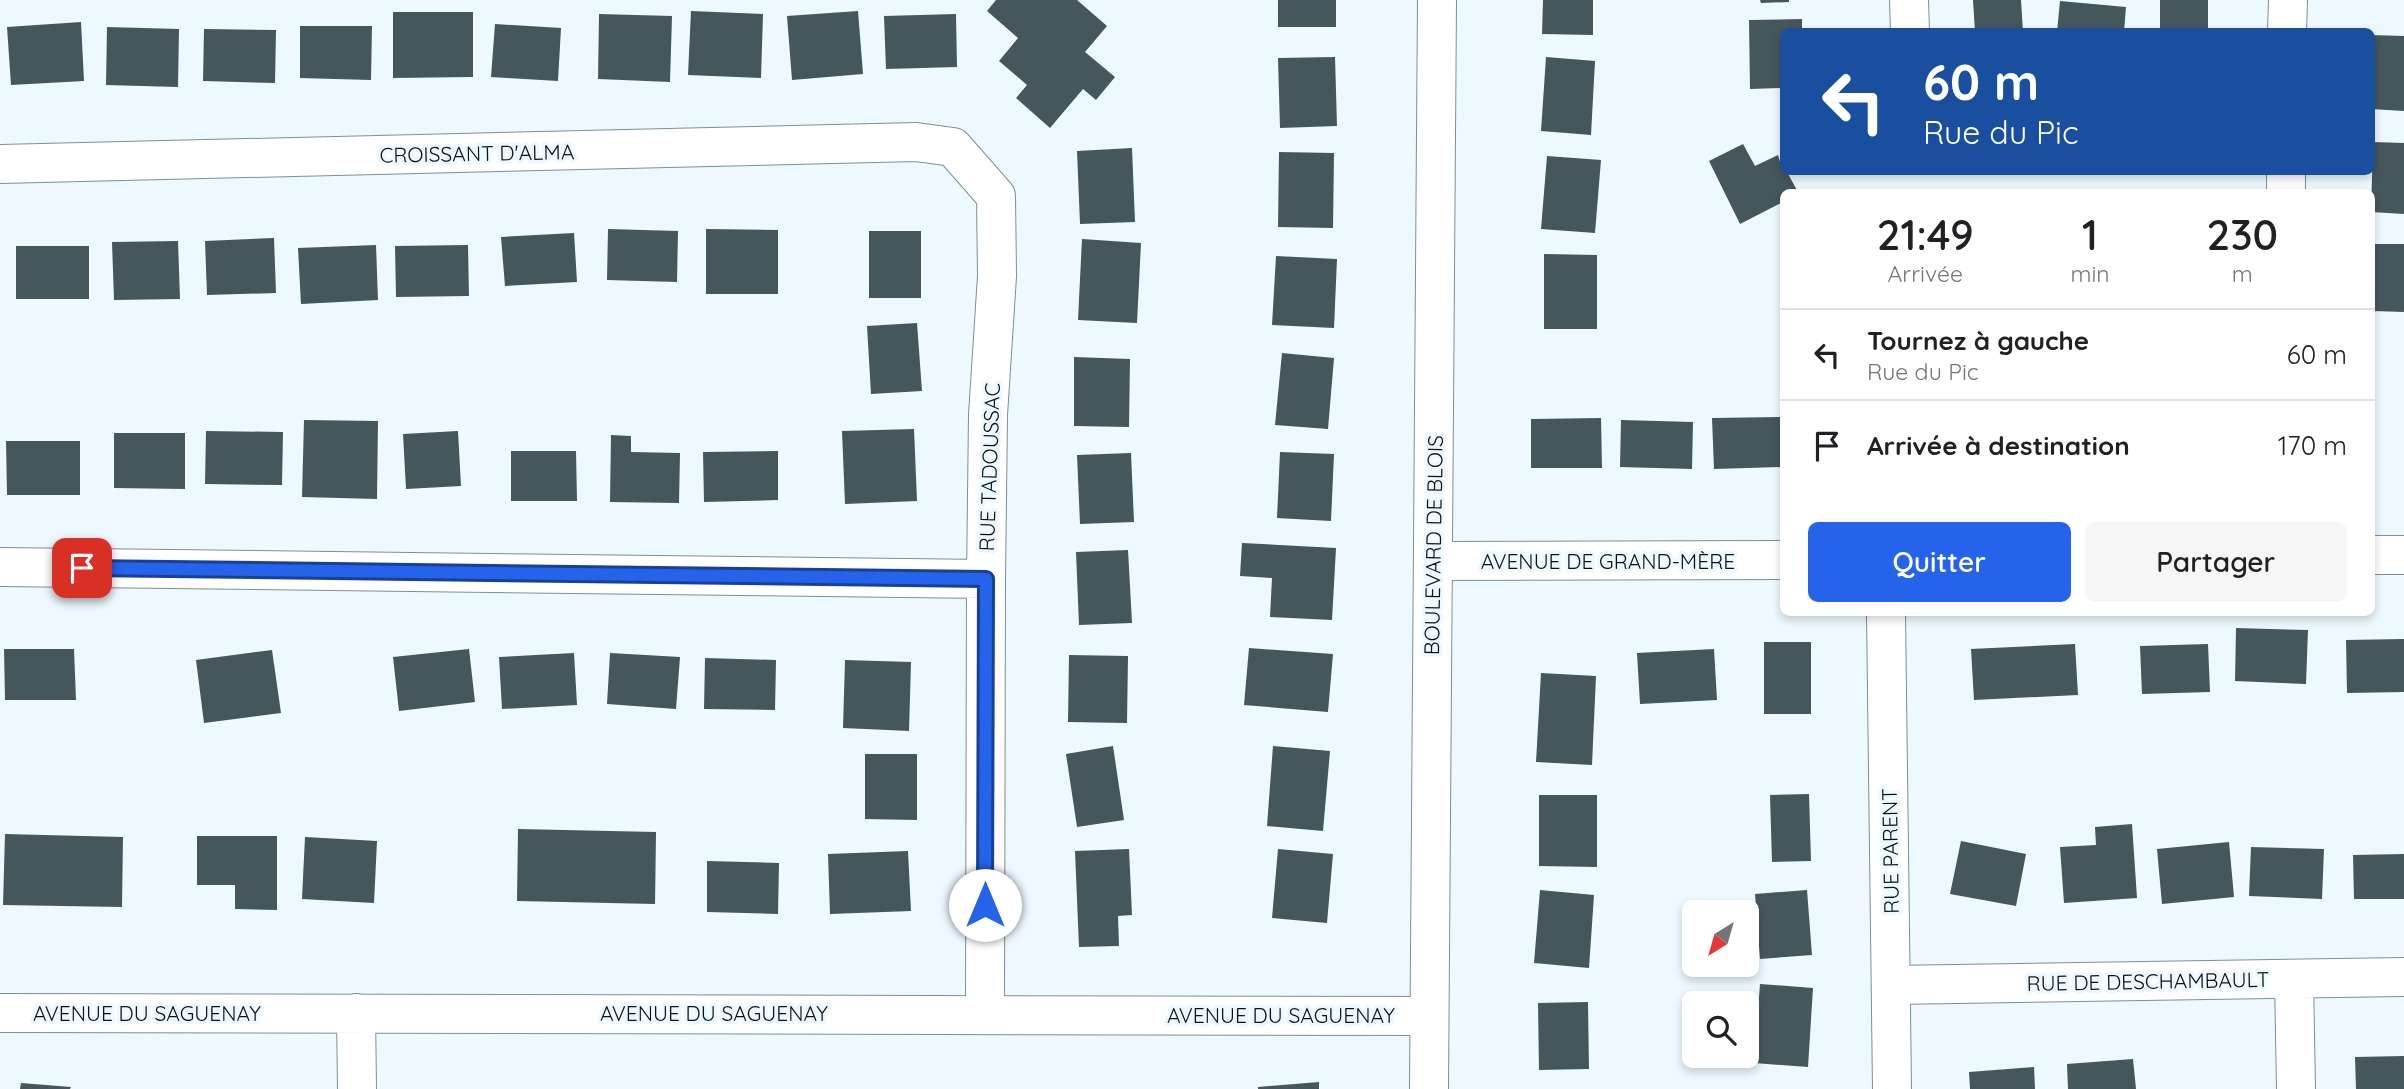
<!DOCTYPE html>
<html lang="fr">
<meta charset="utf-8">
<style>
:root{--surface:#fff;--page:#f6f6f6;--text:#202124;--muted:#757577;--line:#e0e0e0;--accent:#2563eb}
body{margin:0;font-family:Quicksand,sans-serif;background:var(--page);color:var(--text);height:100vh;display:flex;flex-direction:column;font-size:26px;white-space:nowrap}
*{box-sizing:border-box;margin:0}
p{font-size:23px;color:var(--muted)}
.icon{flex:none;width:38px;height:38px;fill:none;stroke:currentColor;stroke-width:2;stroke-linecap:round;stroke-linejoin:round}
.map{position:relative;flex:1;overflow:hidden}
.drawer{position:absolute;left:1780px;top:189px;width:595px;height:427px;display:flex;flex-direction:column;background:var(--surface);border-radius:10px;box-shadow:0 4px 10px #0003}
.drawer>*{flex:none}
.hud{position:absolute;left:1780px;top:28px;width:595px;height:147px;border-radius:10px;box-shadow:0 4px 10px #0003;background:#1a4fa0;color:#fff;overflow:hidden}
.needle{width:46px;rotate:217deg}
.tools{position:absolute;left:1682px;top:900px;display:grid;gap:14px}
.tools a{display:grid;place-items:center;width:77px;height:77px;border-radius:10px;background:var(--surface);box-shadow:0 4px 10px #0003;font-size:35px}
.pin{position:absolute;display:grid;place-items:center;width:60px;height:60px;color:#fff;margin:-30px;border-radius:14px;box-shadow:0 4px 10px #0006}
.me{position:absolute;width:77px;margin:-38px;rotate:0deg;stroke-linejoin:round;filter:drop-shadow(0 0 5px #0008)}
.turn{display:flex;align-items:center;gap:24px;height:147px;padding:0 28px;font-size:32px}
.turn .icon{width:91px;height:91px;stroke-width:2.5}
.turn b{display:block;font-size:49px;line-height:60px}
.eta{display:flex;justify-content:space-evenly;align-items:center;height:119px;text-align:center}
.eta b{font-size:42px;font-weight:600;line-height:49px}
.primary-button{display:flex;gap:14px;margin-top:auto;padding:14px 28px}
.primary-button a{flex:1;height:80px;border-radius:10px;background:var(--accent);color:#fff;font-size:28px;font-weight:600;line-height:80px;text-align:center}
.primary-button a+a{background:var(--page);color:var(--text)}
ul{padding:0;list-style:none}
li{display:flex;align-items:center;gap:21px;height:91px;padding:0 28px;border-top:2px solid var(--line)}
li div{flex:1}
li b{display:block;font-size:26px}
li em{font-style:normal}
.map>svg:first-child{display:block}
.building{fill:#45565d}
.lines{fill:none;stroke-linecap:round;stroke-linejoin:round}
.street-casing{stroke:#7d8f97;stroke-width:40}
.street{stroke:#fff;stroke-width:38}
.route-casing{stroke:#184099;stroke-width:18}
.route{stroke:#2563eb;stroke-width:12}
.labels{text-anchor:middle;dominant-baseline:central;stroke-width:7;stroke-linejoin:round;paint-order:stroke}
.street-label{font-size:21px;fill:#0c1316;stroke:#edf9fe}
</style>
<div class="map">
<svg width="2404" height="1089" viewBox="0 0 2404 1089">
<rect width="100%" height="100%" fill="#edf9fe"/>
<path class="building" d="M996 0H1077L1107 26 1085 52 1115 77 1096 100 1083 89 1050 128 1016 98 1027 85 999 61 1018 38 987 11Z
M1278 0H1336V27H1278Z
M1543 0H1593V35L1542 34Z
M1760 0H1789V2L1761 3Z
M1973 0H2021L2023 32H1975Z
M2160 0H2208V32H2160Z
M2060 1 2126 7 2124 32H2057Z
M691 11 763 14 761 78 688 75Z
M858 11 863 74 792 80 787 16Z
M393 12H473V77L393 78Z
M599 14 672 16 670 82 598 79Z
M956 14 957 67 886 69 884 16Z
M1802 19V32H1783V88L1750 89 1749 20Z
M81 22 84 81 11 85 7 27Z
M495 24 561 28 558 81 491 77Z
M300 26H372L371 80 300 78Z
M107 27 179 29 178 87 106 85Z
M204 29 276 30 275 83 203 81Z
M2371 35 2404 36V111L2371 109Z
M1335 57 1337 126 1280 128 1278 58Z
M1546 57 1595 61 1591 135 1541 131Z
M2373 142 2404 143V214L2371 212Z
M1743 144 1755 166 1778 155 1783 172H1787L1798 192H1783V202L1740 224 1709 161Z
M1132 148 1135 222 1080 224 1077 151Z
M1279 152 1334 153 1333 228 1278 227Z
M1547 156 1601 160 1595 233 1541 229Z
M608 229 678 231 677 282 607 280Z
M706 229 778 230V294H706Z
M869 231H921V298H869Z
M574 233 577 282 505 286 501 237Z
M274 238 276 293 207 295 205 241Z
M1082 239 1141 243 1137 323 1078 320Z
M178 241 180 299 114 300 112 242Z
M2372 244H2404V312L2372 311Z
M376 245 378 300 301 304 298 248Z
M468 245 469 296 396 297 395 246Z
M16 246H89V299H16Z
M1544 254 1597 255V329H1544Z
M1276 256 1337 259 1334 328 1272 325Z
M917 323 922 391 871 394 867 326Z
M1282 353 1334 358 1328 429 1275 425Z
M1074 357 1130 359 1129 427 1074 426Z
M1783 417V467L1714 469 1712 418Z
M1601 418 1602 468H1531V419Z
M304 420 378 421 377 499 302 497Z
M1621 420 1693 422 1692 469 1620 467Z
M914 429 917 501 845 504 842 431Z
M206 431 283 432 282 485 205 484Z
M458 431 461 486 406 489 403 434Z
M114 433H185V489L114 488Z
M611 435 631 436V452L680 453 679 503 610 502Z
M6 441H80V495H7Z
M511 451H576L577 501H511Z
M778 451V500L704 502 703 452Z
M1280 452 1334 454 1331 521 1277 518Z
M1131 453 1134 522 1080 524 1077 455Z
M1242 543 1336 548 1332 620 1270 617 1272 578 1240 576Z
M1128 550 1132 623 1079 625 1076 552Z
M2236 628 2308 630 2306 684 2235 681Z
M2404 639V692L2347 693 2346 640Z
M1764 642H1811V714H1764Z
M2075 644 2078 695 1974 700 1971 649Z
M2208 644 2210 692 2142 694 2140 646Z
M1249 648 1333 654 1328 712 1244 705Z
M4 649H74L76 700H5Z
M469 649 475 702 399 711 393 657Z
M1714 649 1717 700 1640 704 1637 653Z
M272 650 281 713 204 723 196 660Z
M574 653 577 705 502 709 499 657Z
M610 653 680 657 676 709 607 704Z
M1069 655 1128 656 1127 723 1068 722Z
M705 658 776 660 775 710 704 709Z
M845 660 911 662 909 731 843 728Z
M1541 673 1596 676 1592 765 1536 762Z
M1113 746 1124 820 1077 827 1066 754Z
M1273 746 1330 751 1323 831 1267 826Z
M865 754H917V820L865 819Z
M1809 794 1811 861 1772 862 1770 795Z
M1539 795H1597V867L1539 866Z
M2132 824 2137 898 2064 903 2060 847 2096 845 2095 827Z
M518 829 656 832 655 904 517 901Z
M5 834 123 837 122 907 3 905Z
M197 836H277V910L235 909V885H197Z
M305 837 377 841 374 903 302 899Z
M1961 841 2026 854 2016 906 1950 894Z
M2229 842 2234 897 2162 904 2157 849Z
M2251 847 2324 849 2322 899 2249 896Z
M1129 849 1132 915 1118 916 1119 946 1079 947 1075 851Z
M1278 849 1333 854 1327 923 1272 918Z
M908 851 911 911 830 914 828 854Z
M2404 854V899H2354L2353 855Z
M707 861 779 863 778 914 707 912Z
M1540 890 1594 895 1589 968 1534 963Z
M1807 890 1812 955 1760 959 1755 894Z
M1760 984 1813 988 1808 1067 1754 1063Z
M1588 1002 1589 1069 1539 1070 1538 1003Z
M2404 1056V1089H2356L2355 1057Z
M2133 1059 2136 1089H2068L2067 1064Z
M2034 1067 2035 1089H1970L1969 1072Z
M1319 1082V1089H1258V1087Z
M21 1083 71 1087 70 1089H20Z"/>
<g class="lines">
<g class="street-casing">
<path id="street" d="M1909 0 1910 32
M2287 32 2288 0
M0 164 916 142 953 147 996 196 997 276 988 415 986 579 985 1013
M2286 172V192
M2371 555H2404
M1433 561 1783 560
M0 567 986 579
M1886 612 1892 1089
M2294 979 2296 1089
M1892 985 2404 977
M0 1013 1428 1016
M356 1013 357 1089
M1429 1089 1437 0"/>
</g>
<use href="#street" class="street"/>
</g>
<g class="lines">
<g class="route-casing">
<path id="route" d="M82 568 986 579 985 905"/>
</g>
<use href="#route" class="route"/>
</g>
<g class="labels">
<g class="street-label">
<text transform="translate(477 153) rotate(-1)">CROISSANT D'ALMA</text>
<text transform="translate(989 467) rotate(-88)">RUE TADOUSSAC</text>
<text transform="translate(1433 545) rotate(-89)">BOULEVARD DE BLOIS</text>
<text x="1608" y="561">AVENUE DE GRAND-MÈRE</text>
<text transform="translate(1890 851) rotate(-91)">RUE PARENT</text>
<text transform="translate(2148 981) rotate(-1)">RUE DE DESCHAMBAULT</text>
<text x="147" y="1013">AVENUE DU SAGUENAY</text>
<text x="714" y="1013">AVENUE DU SAGUENAY</text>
<text x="1281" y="1015">AVENUE DU SAGUENAY</text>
</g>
</g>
</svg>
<div class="tools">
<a><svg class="needle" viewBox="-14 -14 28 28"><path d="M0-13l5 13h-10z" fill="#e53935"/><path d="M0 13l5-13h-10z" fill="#757577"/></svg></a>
<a><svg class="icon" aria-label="search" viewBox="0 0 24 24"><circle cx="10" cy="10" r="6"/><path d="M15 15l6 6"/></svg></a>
</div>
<div class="pin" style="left:82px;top:568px;background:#d93025"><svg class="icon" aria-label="arrive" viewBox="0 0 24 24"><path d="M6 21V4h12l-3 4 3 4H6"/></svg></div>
<svg class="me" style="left:985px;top:905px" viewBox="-20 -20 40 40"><circle r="19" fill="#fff"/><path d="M0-13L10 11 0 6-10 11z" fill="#2563eb"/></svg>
<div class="hud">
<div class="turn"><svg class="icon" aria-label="left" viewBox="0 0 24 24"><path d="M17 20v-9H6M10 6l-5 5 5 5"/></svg><div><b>60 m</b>Rue du Pic</div></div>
</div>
<section class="drawer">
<div class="eta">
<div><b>21:49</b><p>Arrivée</p></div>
<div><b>1</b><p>min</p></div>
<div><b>230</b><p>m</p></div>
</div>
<ul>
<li><svg class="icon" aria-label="left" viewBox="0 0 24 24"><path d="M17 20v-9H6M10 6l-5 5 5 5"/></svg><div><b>Tournez à gauche</b><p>Rue du Pic</p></div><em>60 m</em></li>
<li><svg class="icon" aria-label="arrive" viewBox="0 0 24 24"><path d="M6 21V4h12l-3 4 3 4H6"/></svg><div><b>Arrivée à destination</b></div><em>170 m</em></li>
</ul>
<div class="primary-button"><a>Quitter</a><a>Partager</a></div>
</section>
</div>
